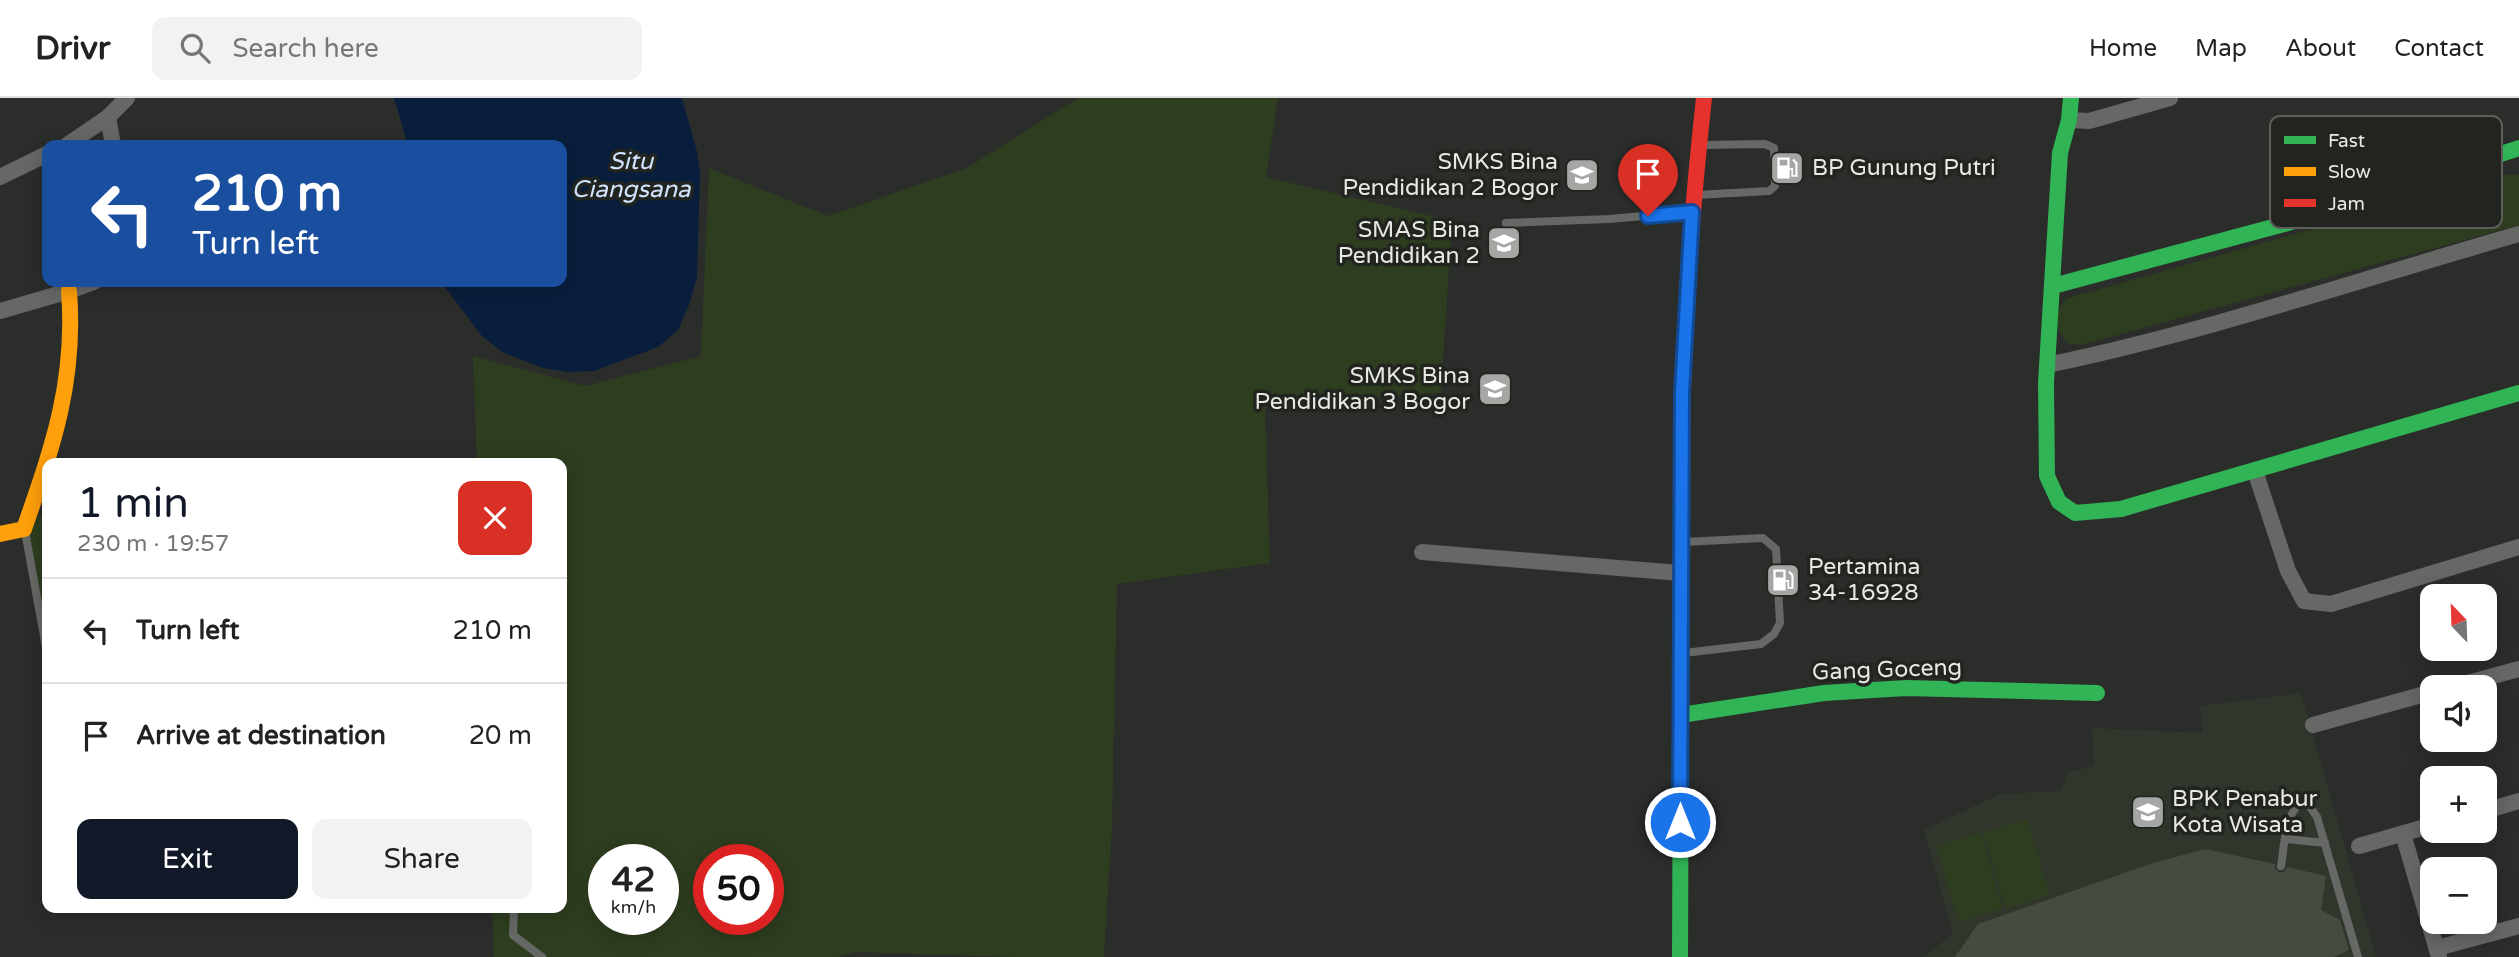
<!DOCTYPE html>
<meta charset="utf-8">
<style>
:root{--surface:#fff;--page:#f2f2f2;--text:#222;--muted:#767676;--line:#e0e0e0;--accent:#111827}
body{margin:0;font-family:"Varela Round",sans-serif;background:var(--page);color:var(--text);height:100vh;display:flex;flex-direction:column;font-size:26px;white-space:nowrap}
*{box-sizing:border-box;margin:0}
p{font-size:23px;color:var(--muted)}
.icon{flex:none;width:38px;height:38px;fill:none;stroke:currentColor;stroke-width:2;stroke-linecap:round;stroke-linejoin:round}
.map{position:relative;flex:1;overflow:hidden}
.side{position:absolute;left:42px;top:360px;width:525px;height:455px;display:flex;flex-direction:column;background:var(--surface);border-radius:14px;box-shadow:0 4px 18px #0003}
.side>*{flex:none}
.banner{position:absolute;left:42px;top:42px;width:525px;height:147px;border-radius:14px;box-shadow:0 4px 18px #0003;background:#1a4fa0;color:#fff;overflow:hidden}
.needle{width:46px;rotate:337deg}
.fabs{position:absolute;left:2420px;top:486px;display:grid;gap:14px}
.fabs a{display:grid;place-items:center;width:77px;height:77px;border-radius:14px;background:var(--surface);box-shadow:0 4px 18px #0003;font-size:35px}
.speed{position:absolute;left:588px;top:746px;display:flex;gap:14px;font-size:35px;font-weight:700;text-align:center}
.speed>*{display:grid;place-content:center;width:91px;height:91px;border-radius:50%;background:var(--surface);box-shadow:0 4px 18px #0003;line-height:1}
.speed small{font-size:18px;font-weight:400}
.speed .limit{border:10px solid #d22;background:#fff;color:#111}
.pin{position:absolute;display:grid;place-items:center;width:60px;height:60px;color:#fff;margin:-72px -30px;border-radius:50% 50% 50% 0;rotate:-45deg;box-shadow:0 0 7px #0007}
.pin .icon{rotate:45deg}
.me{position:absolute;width:77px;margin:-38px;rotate:0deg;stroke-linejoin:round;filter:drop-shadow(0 0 5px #0008)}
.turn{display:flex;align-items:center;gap:24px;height:147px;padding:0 35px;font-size:32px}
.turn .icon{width:91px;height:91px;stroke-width:2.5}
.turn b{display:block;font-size:49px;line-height:60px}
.round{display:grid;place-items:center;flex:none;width:74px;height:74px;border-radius:14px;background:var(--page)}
.head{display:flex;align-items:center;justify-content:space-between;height:119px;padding:0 35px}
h1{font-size:42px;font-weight:600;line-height:52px;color:var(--accent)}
.action{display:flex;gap:14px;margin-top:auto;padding:14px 35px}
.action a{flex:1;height:80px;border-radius:14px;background:var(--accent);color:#fff;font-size:28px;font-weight:600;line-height:80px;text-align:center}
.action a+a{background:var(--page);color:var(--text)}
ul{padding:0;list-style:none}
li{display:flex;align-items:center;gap:21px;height:105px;padding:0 35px;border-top:2px solid var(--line)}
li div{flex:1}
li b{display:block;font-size:26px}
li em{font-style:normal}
header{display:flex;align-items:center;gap:42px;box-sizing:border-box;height:98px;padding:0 35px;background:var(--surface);border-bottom:2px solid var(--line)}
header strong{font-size:33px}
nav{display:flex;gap:38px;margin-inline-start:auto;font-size:24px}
.search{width:490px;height:63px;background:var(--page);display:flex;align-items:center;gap:18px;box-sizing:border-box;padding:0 24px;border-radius:14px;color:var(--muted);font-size:26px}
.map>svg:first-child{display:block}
.built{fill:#31362d}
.green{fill:#2e3d1f;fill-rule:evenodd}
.water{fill:#081e3c}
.building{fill:#464b41}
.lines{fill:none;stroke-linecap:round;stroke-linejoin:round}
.lane{stroke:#666866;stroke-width:8}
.street{stroke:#666866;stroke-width:16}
.fast{stroke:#30b455;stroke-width:16}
.slow{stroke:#ff9f0a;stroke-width:16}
.jam{stroke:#e5322d;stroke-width:16}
.route-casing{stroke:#114b97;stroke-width:18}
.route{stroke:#1a73e8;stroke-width:12}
.labels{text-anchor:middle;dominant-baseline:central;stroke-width:7;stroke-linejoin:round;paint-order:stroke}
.poi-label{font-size:23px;fill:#e7e9e5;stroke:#21241f;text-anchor:end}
.street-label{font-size:23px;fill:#e7e9e5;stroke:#21241f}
.water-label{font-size:24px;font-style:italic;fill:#d1e3fd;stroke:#21241f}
.key{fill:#21241f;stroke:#5c5f5a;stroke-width:2}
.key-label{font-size:19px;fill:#e7e9e5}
</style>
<header>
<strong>Drivr</strong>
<div class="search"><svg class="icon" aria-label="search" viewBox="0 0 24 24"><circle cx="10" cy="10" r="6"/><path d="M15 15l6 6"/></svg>Search here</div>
<nav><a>Home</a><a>Map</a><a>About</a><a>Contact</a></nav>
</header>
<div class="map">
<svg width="2519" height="859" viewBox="0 0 2519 859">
<rect width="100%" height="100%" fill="#2b2d2a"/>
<path class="built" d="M2301 595 2376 859H1923L1953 836 1924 732 2000 696 2061 693 2067 675 2094 668 2092 630 2203 635 2200 608Z"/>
<path class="green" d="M1078 0H1278L1266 79 1452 123 1441 295 1265 306 1270 465 1117 486 1112 728 1104 859H1014L855 854 838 859H494L492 810H562V366H477L473 258 585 288 701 258 709 70 828 118 967 70ZM604 761H663V821H604ZM709 761H768V821H709Z
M2508 76 2519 77V127L2081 247 2068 245C2054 230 2050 214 2068 200Z
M47 416V540L24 431 40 418Z
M2027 721 2050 797 2006 811 1983 734Z
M1981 735 2003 811 1959 824 1936 747Z"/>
<path class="water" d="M394 0H682L697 54 700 74 697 179 689 207 678 232 658 249 594 273 568 274 543 270 502 254 482 238 441 184H562V47H408Z"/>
<path class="building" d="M2205 751 2275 766V771L2279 774H2284L2287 769 2326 778 2321 812 2340 822 2349 852 2334 859H1955L1978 826 2150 766Z"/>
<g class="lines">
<path class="lane" d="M1695 97 1769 93 1775 88 1774 50 1765 46 1702 47
M1506 125 1609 121 1689 114
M25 433 47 555
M1683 444 1763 440 1776 451 1780 525 1774 536 1761 546 1684 555
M2285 741 2325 745
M2281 768C2284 749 2285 717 2301 704L2308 706 2317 719 2358 859
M514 810 513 837 542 859"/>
<path class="street" d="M108 19 113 47
M2069 22 2089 23 2170 0
M67 47 108 19 127 0
M0 79 47 56
M0 213 69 193 94 184
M2047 267C2206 234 2362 181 2519 136
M2255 373 2288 473 2304 503 2331 506 2519 449
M1422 454 1680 475
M2449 590 2519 571
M2313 627 2432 594
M2485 713 2519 703
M2403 736 2439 859
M2359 748 2432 727
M2437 850 2519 828"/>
<path class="fast" d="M2071 0 2069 22 2060 55 2046 285 2047 378 2059 404 2075 415 2121 411 2519 295
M2053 188 2288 125 2519 50
M1681 617 1824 595 1906 590 2097 595
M1680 859 1682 358"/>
<path class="slow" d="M0 436 24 431C53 348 76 283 69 193"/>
<path class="jam" d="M1682 358C1682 238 1691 119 1704 0"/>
</g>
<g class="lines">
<g class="route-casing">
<path id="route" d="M1648 118 1692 114 1682 294 1680 724"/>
</g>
<use href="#route" class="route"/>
</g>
<defs>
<g id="fuel-square" transform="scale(1.75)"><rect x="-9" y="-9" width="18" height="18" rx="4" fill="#a5a7a4" stroke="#21241f"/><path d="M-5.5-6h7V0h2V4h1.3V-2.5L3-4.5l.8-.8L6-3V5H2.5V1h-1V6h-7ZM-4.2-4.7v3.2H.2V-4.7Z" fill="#fff"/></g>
<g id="school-square" transform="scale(1.75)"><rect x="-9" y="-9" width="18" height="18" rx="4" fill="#a5a7a4" stroke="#21241f"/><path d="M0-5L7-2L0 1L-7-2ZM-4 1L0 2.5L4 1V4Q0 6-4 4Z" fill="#fff"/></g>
</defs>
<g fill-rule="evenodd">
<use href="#fuel-square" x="1787" y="70"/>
<use href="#school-square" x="1582" y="77"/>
<use href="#school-square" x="1504" y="145"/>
<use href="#school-square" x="1495" y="291"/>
<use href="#fuel-square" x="1783" y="482"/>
<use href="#school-square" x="2148" y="714"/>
</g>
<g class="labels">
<g class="poi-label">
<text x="1558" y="64">SMKS Bina<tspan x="1558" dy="26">Pendidikan 2 Bogor</tspan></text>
<text x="1812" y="70" text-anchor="start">BP Gunung Putri</text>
<text x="1480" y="132">SMAS Bina<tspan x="1480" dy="26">Pendidikan 2</tspan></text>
<text x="1470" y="278">SMKS Bina<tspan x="1470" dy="26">Pendidikan 3 Bogor</tspan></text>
<text x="1808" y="469" text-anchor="start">Pertamina<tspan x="1808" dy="26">34-16928</tspan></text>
<text x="2172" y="701" text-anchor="start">BPK Penabur<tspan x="2172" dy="26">Kota Wisata</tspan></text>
</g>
<g class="street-label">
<text transform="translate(1887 572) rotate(-2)">Gang Goceng</text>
</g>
<g class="water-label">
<text x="631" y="63">Situ<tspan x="631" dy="28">Ciangsana</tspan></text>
</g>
</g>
<rect x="2270" y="18" width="232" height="112" rx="10" class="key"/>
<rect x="2284" y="38" width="32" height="8" fill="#30b455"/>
<rect x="2284" y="69" width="32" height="9" fill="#ff9f0a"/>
<rect x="2284" y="101" width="32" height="8" fill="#e5322d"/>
<g class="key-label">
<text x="2328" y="49">Fast</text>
<text x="2328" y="80">Slow</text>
<text x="2328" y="112">Jam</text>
</g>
</svg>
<div class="fabs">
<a><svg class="needle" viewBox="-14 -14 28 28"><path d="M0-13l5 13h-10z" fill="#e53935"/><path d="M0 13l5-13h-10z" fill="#767676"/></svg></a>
<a><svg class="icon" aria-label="sound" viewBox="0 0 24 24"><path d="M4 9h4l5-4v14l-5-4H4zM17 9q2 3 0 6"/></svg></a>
<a>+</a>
<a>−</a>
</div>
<div class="speed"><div>42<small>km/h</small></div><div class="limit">50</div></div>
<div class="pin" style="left:1648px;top:118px;background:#d93025"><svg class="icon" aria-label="arrive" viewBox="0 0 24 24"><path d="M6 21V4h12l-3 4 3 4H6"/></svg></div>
<svg class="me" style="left:1680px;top:724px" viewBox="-20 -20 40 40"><circle r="17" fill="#1a73e8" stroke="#fff" stroke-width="3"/><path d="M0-11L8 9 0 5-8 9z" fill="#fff"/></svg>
<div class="banner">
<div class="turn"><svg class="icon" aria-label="left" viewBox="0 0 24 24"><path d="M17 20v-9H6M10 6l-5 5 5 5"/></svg><div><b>210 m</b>Turn left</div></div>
</div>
<section class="side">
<div class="head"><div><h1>1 min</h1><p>230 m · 19:57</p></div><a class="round" style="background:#d93025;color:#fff"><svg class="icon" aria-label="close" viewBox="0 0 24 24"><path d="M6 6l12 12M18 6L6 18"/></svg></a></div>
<ul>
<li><svg class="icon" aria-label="left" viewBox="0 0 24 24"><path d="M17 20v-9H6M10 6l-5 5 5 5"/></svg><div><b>Turn left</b></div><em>210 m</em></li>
<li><svg class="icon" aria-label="arrive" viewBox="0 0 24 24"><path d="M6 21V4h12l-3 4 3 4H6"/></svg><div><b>Arrive at destination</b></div><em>20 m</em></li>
</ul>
<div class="action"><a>Exit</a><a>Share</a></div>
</section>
</div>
